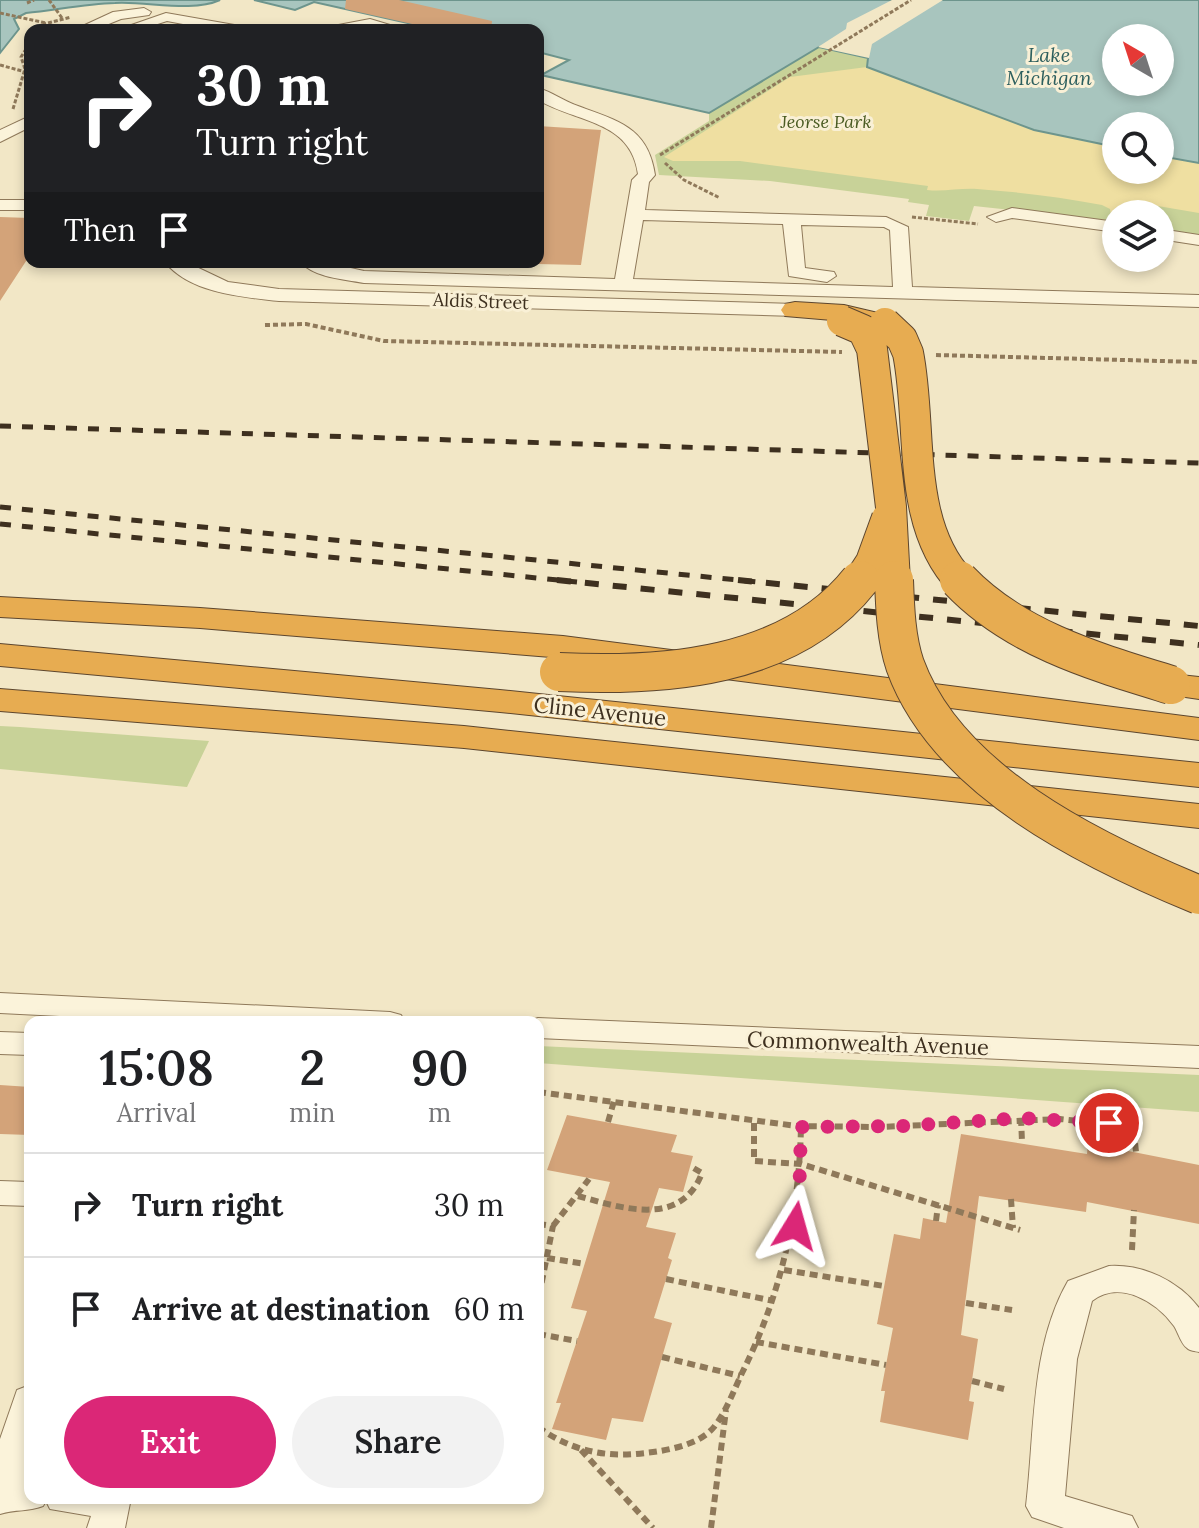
<!DOCTYPE html>
<style>
:root{--surface:#fff;--page:#f2f2f2;--text:#202124;--muted:#757577;--line:#e0e0e0;--accent:#db2777}
body{margin:0;font-family:Lora,serif;background:var(--page);color:var(--text);height:100vh;display:flex;flex-direction:column;font-size:30px;white-space:nowrap}
*{box-sizing:border-box;margin:0}
p{font-size:26px;color:var(--muted)}
.icon{flex:none;width:44px;height:44px;fill:none;stroke:currentColor;stroke-width:2;stroke-linecap:round;stroke-linejoin:round}
.map{position:relative;flex:1;overflow:hidden}
.drawer{position:absolute;left:24px;top:1016px;width:520px;height:488px;display:flex;flex-direction:column;background:var(--surface);border-radius:16px;box-shadow:0 4px 12px #0003}
.drawer>*{flex:none}
.hud{position:absolute;left:24px;top:24px;width:520px;height:244px;border-radius:16px;box-shadow:0 4px 12px #0003;background:#202124;color:#fff;overflow:hidden}
.needle{width:52px;rotate:321deg}
.tools{position:absolute;left:1102px;top:24px;display:grid;gap:16px}
.tools a{display:grid;place-items:center;width:72px;height:72px;border-radius:50%;background:var(--surface);box-shadow:0 4px 12px #0003;font-size:40px}
.pin{position:absolute;display:grid;place-items:center;width:68px;height:68px;color:#fff;margin:-34px;border:4px solid #fff;border-radius:50%;box-shadow:0 2px 8px #0007}
.me{position:absolute;width:88px;margin:-44px;rotate:8deg;stroke-linejoin:round;filter:drop-shadow(0 0 6px #0008)}
.turn{display:flex;align-items:center;gap:28px;height:168px;padding:0 40px;font-size:36px}
.turn .icon{width:104px;height:104px;stroke-width:2.5}
.turn b{display:block;font-size:56px;line-height:68px}
.then{display:flex;align-items:center;height:76px;padding:0 40px;background:#0003;gap:16px;font-size:30px}
.eta{display:flex;justify-content:space-evenly;align-items:center;height:136px;text-align:center}
.eta b{font-size:48px;font-weight:600;line-height:56px}
.cta{display:flex;gap:16px;margin-top:auto;padding:16px 40px}
.cta a{flex:1;height:92px;border-radius:48px;background:var(--accent);color:#fff;font-size:32px;font-weight:600;line-height:92px;text-align:center}
.cta a+a{background:var(--page);color:var(--text)}
ul{padding:0;list-style:none}
li{display:flex;align-items:center;gap:24px;height:104px;padding:0 40px;border-top:2px solid var(--line)}
li div{flex:1}
li b{display:block;font-size:30px}
li em{font-style:normal}
.map>svg:first-child{display:block}
.green{fill:#c8d298}
.sand{fill:#efdfa1}
.water{fill:#a8c5be;stroke:#6d958d;stroke-width:2;fill-rule:evenodd}
.pier{fill:#f2e7c6}
.building{fill:#d3a379}
.lines{fill:none;stroke-linecap:round;stroke-linejoin:round}
.minor-casing{stroke:#8f795a;stroke-width:2}
.highway-casing{stroke:#5d462e;stroke-width:2}
.path-far2{stroke:#8f795a;stroke-width:3;stroke-dasharray:4 2;stroke-linecap:butt}
.path-far1{stroke:#8f795a;stroke-width:4;stroke-dasharray:5 3;stroke-linecap:butt}
.path{stroke:#8f795a;stroke-width:6;stroke-dasharray:8 5;stroke-linecap:butt}
.minor{fill:#fbf3da;fill-rule:evenodd}
.highway{fill:#e7ac51;fill-rule:evenodd}
.rail-far1{stroke:#3e301f;stroke-width:5;stroke-dasharray:11 11;stroke-linecap:butt}
.rail{stroke:#3e301f;stroke-width:6;stroke-dasharray:14 14;stroke-linecap:butt}
.highway-bridge-far1-casing{stroke:#5d462e;stroke-width:32;stroke-linecap:butt}
.highway-bridge-casing{stroke:#5d462e;stroke-width:40;stroke-linecap:butt}
.highway-bridge-far1{stroke:#e7ac51;stroke-width:30}
.highway-bridge{stroke:#e7ac51;stroke-width:38}
.route{stroke:#db2777;stroke-width:14;stroke-dasharray:0 25.2}
.labels{text-anchor:middle;dominant-baseline:central;stroke-width:6;stroke-linejoin:round;paint-order:stroke}
.far-park-label{font-size:18px;font-style:italic;fill:#4b5c23;stroke:#f9f0d6}
.far-street-label{font-size:18px;fill:#3e301f;stroke:#f9f0d6}
.far-water-label{font-size:20px;font-style:italic;fill:#2d5f5e;stroke:#f9f0d6}
.street-label{font-size:22px;fill:#3e301f;stroke:#f9f0d6}
</style>
<div class="map">
<svg width="1199" height="1528" viewBox="0 0 1199 1528">
<rect width="100%" height="100%" fill="#f2e7c6"/>
<path class="green" d="M818 47 869 58 867 67 1034 130 1116 147V170L1199 174V236L1160 229V214H1116V221L974 206 969 221 926 216 929 205 908 202 909 199 770 181 659 175 655 155 709 121V113Z
M0 726 20 727 209 741 187 787 0 769Z
M538 1046 1199 1075V1112L538 1063Z"/>
<path class="sand" d="M867 67 1034 130 1116 147V170H1160V156L1199 163V213L1146 204 1131 205 1127 214 1111 216 1110 209 1102 205C1060 197 1019 192 977 189 960 188 943 192 927 190L928 186 740 161H673L664 157 790 77Z"/>
<path class="water" d="M0 0H220C191 13 148 1 115 3 85 4 56 10 26 13L14 19 19 29 0 53Z
M254 0H1199V163L1160 156V126H1116V147L1034 130 867 67 868 58 819 47 709 113 541 75 569 60 538 52V30H439L314 2 295 10ZM1116 38H1160V82H1116Z"/>
<path class="pier" d="M892 0H943L872 44 869 58 818 47 846 29 847 23Z"/>
<path class="building" d="M346 0H399L492 21 491 30H439L345 9Z
M538 126 601 130 581 265 538 264Z
M0 217 30 218V255L0 301Z
M0 1085 30 1087V1135L0 1134Z
M567 1115 677 1135 671 1152 693 1156 683 1192 659 1188 646 1227 676 1233 668 1258 672 1260 654 1318 672 1323 643 1422 612 1418 606 1440 552 1429 561 1403H556L587 1311 571 1308 610 1182 547 1170Z
M961 1134 1087 1154 1088 1143 1199 1165V1224L1087 1202 1086 1212 979 1196 961 1335 978 1339 969 1401 974 1402 968 1440 880 1422 885 1391H881L893 1328 877 1324 894 1234 920 1239 923 1218 946 1223Z"/>
<g class="lines">
<g class="minor-casing">
<path id="minor" d="M144 8 151 12 149 15 121 19 94 30H74L113 12Z
M166 13 240 26 247 30H215L167 21 139 30H117Z
M370 19 400 28 326 30 328 27Z
M538 88C552 92 564 101 578 106 618 121 648 127 655 175L649 182 645 210 886 217 908 227 912 287 1199 295V307L364 283C343 279 316 278 300 262H324L364 271 615 279 632 180 638 174C631 120 577 123 538 100ZM643 220 783 224 789 276 827 282 836 276 834 272 805 268 801 225 884 227 890 230 893 287 633 279Z
M30 116V127L0 142V130Z
M0 200H30V210H0Z
M1012 208 1116 222V232L1012 218 996 222 987 217Z
M1160 229 1199 235V245L1160 239Z
M165 262H186L228 282 279 289 795 304 805 310 795 316 279 301C242 297 190 293 165 262Z
M0 993 390 1012 401 1015 405 1022H179L0 1013Z
M538 1018 1199 1046V1068L538 1038V1022H527Z
M0 1032 30 1033V1055L0 1054Z
M0 1181 30 1182V1206L0 1205Z
M1109 1266C1143 1264 1179 1281 1199 1308V1352C1195 1351 1190 1351 1187 1348 1181 1344 1178 1332 1174 1326 1157 1302 1120 1279 1092 1301L1077 1359 1065 1496 1132 1516 1138 1528H1064L1032 1517 1026 1506C1035 1432 1030 1347 1068 1281Z
M30 1385V1460L25 1478 30 1479V1498H131L125 1528H87L91 1516 50 1509 46 1501 43 1506C28 1512 15 1509 0 1514V1439L17 1390Z"/>
</g>
<g class="highway-casing">
<path id="highway" d="M795 302 844 305 895 317 899 323 895 329 885 331 844 321 785 316 781 310 785 304Z
M0 597 200 608 563 636 1199 718V740L563 658 200 628 0 617Z
M0 644 500 690 1199 763V787L500 712 0 666Z
M1171 674 1199 677V699L1158 693 1153 685 1158 677Z
M0 689 464 726 1199 804V828L464 748 0 711Z"/>
</g>
<path class="path-far2" d="M49 0 62 18
M27 3 34 0
M0 13 46 23
M39 30 44 24 71 17
M0 65 22 71
M13 109 25 69 21 57 30 43
M660 155 911 0
M665 163 684 180 720 198
M912 217 978 224"/>
<path class="path-far1" d="M265 325 306 324 384 341 842 352
M936 355 1199 362"/>
<path class="path" d="M538 1092 797 1126 879 1127 1060 1119 1117 1125 1134 1133 1136 1152
M1021 1118 1022 1142
M608 1122 614 1101
M754 1123V1161L801 1164 1020 1230
M578 1196C622 1208 681 1228 702 1173L690 1166
M1011 1199 1013 1228
M936 1221 938 1205
M538 1224 553 1226 538 1301
M553 1226 589 1179
M1132 1250 1134 1210
M547 1258 585 1264
M784 1270 884 1286
M666 1279 774 1301
M966 1303 1012 1310
M538 1334 577 1341
M756 1342 886 1365
M662 1357 740 1376
M972 1381 1004 1389
M538 1427C567 1448 599 1457 635 1454 659 1452 698 1447 714 1427 726 1412 734 1390 742 1373 781 1295 799 1214 801 1127
M581 1450 653 1528
M711 1528 726 1410"/>
<use href="#minor" class="minor"/>
<use href="#highway" class="highway"/>
<path class="rail-far1" d="M0 426 1199 463
M0 507 758 582
M0 524 577 582"/>
<path class="rail" d="M557 580 1199 645
M738 580 1199 626"/>
<g class="highway-bridge-far1-casing">
<path id="highway-bridge-far1" d="M842 321 863 330 872 349 891 507 895 582
M885 323 902 339 908 353C923 427 905 523 961 582
M858 582 871 562 887 518"/>
</g>
<g class="highway-bridge-casing">
<path id="highway-bridge" d="M894 580C895 608 896 638 905 665 947 781 1092 851 1199 895
M959 580C1015 639 1096 662 1171 685
M559 672C663 677 790 669 860 580"/>
</g>
<use href="#highway-bridge-far1" class="highway-bridge-far1"/>
<use href="#highway-bridge" class="highway-bridge"/>
</g>
<g class="lines">
<path class="route" d="M795 1226 799 1205 801 1127 904 1126 1021 1118 1109 1123"/>
</g>
<g class="labels">
<g class="far-park-label">
<text x="826" y="121">Jeorse Park</text>
</g>
<g class="far-street-label">
<text transform="translate(481 301) rotate(2)">Aldis Street</text>
</g>
<g class="far-water-label">
<text x="1049" y="54">Lake<tspan x="1049" dy="23">Michigan</tspan></text>
</g>
<g class="street-label">
<text transform="translate(600 711) rotate(6)">Cline Avenue</text>
<text transform="translate(868 1043) rotate(2)">Commonwealth Avenue</text>
</g>
</g>
</svg>
<div class="tools">
<a><svg class="needle" viewBox="-14 -14 28 28"><path d="M0-13l5 13h-10z" fill="#e53935"/><path d="M0 13l5-13h-10z" fill="#757577"/></svg></a>
<a><svg class="icon" aria-label="search" viewBox="0 0 24 24"><circle cx="10" cy="10" r="6"/><path d="M15 15l6 6"/></svg></a>
<a><svg class="icon" aria-label="layers" viewBox="0 0 24 24"><path d="M12 4l9 5-9 5-9-5zM3 14l9 5 9-5"/></svg></a>
</div>
<div class="pin" style="left:1109px;top:1123px;background:#d93025"><svg class="icon" aria-label="arrive" viewBox="0 0 24 24"><path d="M6 21V4h12l-3 4 3 4H6"/></svg></div>
<svg class="me" style="left:795px;top:1226px" viewBox="-20 -20 40 40"><path d="M0-17L14 15 0 8-14 15z" fill="#db2777" stroke="#fff" stroke-width="4"/></svg>
<div class="hud">
<div class="turn"><svg class="icon" aria-label="right" viewBox="0 0 24 24"><path d="M7 20v-9h11M14 6l5 5-5 5"/></svg><div><b>30 m</b>Turn right</div></div>
<div class="then">Then<svg class="icon" aria-label="arrive" viewBox="0 0 24 24"><path d="M6 21V4h12l-3 4 3 4H6"/></svg></div>
</div>
<section class="drawer">
<div class="eta">
<div><b>15:08</b><p>Arrival</p></div>
<div><b>2</b><p>min</p></div>
<div><b>90</b><p>m</p></div>
</div>
<ul>
<li><svg class="icon" aria-label="right" viewBox="0 0 24 24"><path d="M7 20v-9h11M14 6l5 5-5 5"/></svg><div><b>Turn right</b></div><em>30 m</em></li>
<li><svg class="icon" aria-label="arrive" viewBox="0 0 24 24"><path d="M6 21V4h12l-3 4 3 4H6"/></svg><div><b>Arrive at destination</b></div><em>60 m</em></li>
</ul>
<div class="cta"><a>Exit</a><a>Share</a></div>
</section>
</div>
